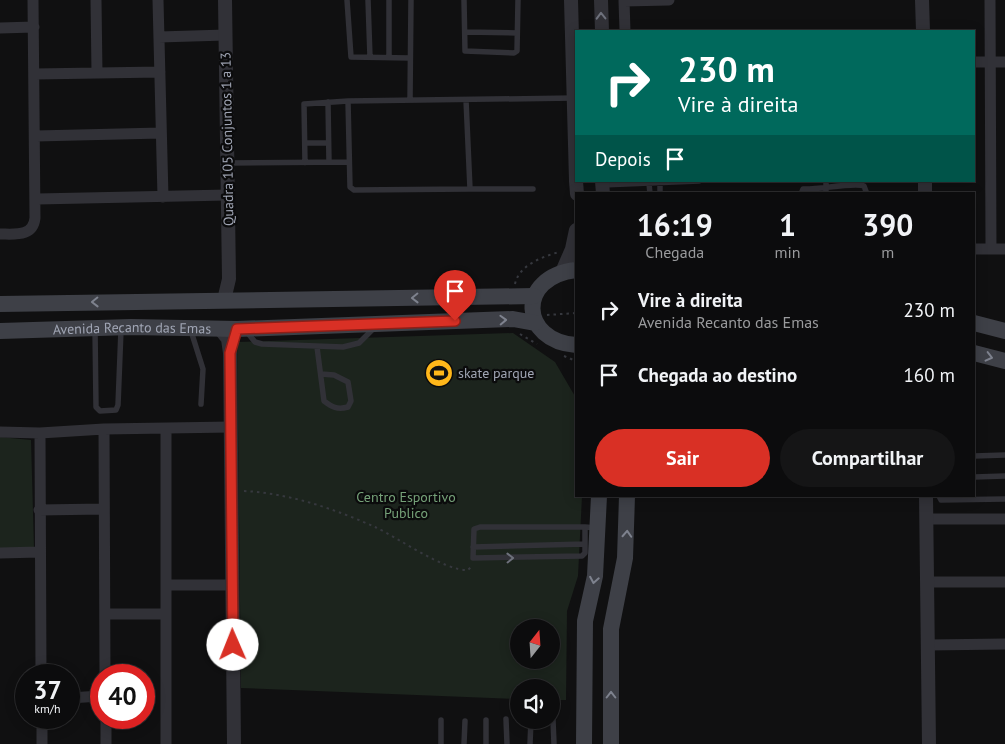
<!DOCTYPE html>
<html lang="pt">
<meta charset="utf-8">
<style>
:root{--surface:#0c0c0d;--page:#151516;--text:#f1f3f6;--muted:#9a9b9d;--line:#2c2c2e;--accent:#d93025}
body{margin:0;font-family:"PT Sans",sans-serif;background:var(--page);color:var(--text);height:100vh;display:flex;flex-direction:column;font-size:19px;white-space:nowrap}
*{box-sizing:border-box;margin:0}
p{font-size:16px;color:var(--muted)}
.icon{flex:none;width:28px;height:28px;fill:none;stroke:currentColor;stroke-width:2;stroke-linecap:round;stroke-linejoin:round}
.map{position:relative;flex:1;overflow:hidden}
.drawer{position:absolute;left:575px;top:192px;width:400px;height:305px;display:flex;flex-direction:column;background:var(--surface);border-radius:0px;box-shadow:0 2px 12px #0003,0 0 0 1px var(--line)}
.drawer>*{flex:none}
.guide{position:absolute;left:575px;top:30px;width:400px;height:152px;border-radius:0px;box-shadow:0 2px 12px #0003,0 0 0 1px var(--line);background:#00695c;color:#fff;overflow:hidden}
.needle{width:32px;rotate:17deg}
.buttons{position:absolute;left:510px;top:619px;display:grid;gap:10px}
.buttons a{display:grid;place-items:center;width:50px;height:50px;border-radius:50%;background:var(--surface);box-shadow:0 2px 12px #0003,0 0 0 1px var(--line);font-size:25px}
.speed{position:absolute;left:15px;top:664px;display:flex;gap:10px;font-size:25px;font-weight:700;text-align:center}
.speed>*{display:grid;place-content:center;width:65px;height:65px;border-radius:50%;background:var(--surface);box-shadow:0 2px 12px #0003,0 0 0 1px var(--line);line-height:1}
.speed small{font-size:12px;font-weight:400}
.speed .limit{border:8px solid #d22;background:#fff;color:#111}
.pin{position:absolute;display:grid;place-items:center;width:42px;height:42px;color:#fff;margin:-51px -21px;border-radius:50% 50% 50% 0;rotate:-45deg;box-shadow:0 0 5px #0007}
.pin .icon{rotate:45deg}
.me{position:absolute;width:55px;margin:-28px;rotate:359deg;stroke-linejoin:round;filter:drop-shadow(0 0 4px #0008)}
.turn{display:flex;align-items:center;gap:18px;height:105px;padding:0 20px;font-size:22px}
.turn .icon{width:65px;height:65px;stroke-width:2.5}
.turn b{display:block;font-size:35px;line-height:42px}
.then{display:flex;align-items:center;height:48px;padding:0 20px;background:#0003;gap:10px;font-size:19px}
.eta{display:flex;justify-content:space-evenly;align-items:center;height:85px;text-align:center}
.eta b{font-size:30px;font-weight:700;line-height:35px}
.cta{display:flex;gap:10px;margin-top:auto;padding:10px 20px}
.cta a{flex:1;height:58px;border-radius:30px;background:var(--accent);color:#fff;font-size:20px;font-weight:700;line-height:58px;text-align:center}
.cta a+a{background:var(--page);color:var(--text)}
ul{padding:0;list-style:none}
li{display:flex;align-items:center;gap:15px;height:65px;padding:0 20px}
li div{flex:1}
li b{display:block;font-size:19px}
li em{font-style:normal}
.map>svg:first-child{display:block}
.green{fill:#1c241d;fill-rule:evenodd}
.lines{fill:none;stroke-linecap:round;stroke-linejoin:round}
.path{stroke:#36383e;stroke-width:2;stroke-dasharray:2.5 4;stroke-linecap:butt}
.service{stroke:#313137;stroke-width:5.5}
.minor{stroke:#313137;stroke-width:11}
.tertiary{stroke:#313137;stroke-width:14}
.secondary{stroke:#3e4047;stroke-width:16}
.oneway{stroke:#6e717c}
.oneway2{stroke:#7e828e}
.route-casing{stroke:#8d1f18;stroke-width:12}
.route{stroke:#d93025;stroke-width:9}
.labels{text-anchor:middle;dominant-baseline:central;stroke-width:4.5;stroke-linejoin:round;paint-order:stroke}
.street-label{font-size:14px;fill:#a0a5b4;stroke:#0b0b0c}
.poi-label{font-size:14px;fill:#a0a5b4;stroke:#0b0b0c;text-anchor:start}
.park-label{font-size:14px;fill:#75a178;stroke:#0b0b0c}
</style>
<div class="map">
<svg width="1005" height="744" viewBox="0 0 1005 744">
<rect width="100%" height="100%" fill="#101011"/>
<path class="green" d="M513 333 555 362 576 398V496H582L578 576 567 611 566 700H551V688H519V699L241 688 237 342ZM519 628H551V660H519Z
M0 437 31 440 34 548H0Z"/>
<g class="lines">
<path class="path" d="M515 284C519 265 542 257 559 252
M547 315 576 313
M520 334 537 344
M564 356 576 361
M244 491C288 493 335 509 375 527 399 538 444 571 468 570L473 565"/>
<path class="service" d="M347 0 351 57 410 58
M368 0 370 57
M389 0V57
M464 0 465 51 514 53 517 51 518 0
M465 32 517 33
M410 100 411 0
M466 100 470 189 354 190 350 187 348 101 574 98
M328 102 329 162
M305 143H328
M229 163 349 162
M305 163 304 104 348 101
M826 181V194
M649 183 650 194
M602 185 699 181
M470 189H533
M660 194V183
M801 194 803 189C818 190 854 182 864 186L867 194
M95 329 96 407 100 411 116 410 118 405 121 330
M191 331 203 369 201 404
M247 332 255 342 262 344 343 347 359 343 374 328
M317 347 324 401C332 407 337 410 348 407L351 401 348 382 334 375 321 374
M974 456 1005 455
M974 477 1005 476
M939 496 941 500 1005 499
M585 527V553L582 556 473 558 474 529 480 527H585L597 528
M473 547 585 544
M506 719 507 744
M441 720V744
M553 720 554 744
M464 744 465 721
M486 744V720
M530 744 531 720"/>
<path class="minor" d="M96 0 97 73
M158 0 163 197
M990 0 991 249
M0 28 34 27
M625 31 624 1 669 0
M159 37 226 35
M974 62H1005
M35 74 160 72
M36 136 161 133
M37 199 228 195
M0 234C15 234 33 237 35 218L33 0
M974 249H1005
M104 429 105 675
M166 429V744
M0 432 40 433 104 429 231 427
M40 433 41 675
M39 510 103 509
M927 519H1005
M0 553 39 552
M927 582H1005
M167 585H232
M106 614H166
M928 645 1005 644
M69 698 101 696
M106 718V744
M42 744V718"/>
<path class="tertiary" d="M571 0 576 180
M601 0 602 31
M922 0 923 31
M576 181 577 194
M602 181 603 194
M925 194V181
M562 272 572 249 576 230
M224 300 229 279 225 0
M220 329 228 339 230 353 234 744
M926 496 929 744"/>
<g class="secondary">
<path d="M576 270C516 277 520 341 576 345"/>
<path d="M0 304 534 296"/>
<path d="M974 323 1005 331"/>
<path id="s1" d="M0 331 131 327 237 329 513 319 535 323"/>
<path d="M974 353 1005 361"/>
<path d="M584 744 585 621 595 576 599 496"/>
<path d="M611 744V629L625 558 627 496"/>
</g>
</g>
<defs><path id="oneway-chevron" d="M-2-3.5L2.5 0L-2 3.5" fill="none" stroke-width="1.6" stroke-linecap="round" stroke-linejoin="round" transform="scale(1.25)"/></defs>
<g class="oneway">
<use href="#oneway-chevron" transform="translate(601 16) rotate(-91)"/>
<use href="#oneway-chevron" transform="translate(510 558) rotate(-1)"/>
</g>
<g class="oneway2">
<use href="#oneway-chevron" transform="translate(415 298) rotate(179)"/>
<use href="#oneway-chevron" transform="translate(95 302) rotate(179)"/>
<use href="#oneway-chevron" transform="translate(503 320) rotate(-2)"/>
<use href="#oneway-chevron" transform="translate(989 357) rotate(14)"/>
<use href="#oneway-chevron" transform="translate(627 534) rotate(-87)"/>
<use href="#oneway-chevron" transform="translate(594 580) rotate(100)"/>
<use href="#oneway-chevron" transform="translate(611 695) rotate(-90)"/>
</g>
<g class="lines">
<g class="route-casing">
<path id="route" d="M233 645 230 353 237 329 455 321"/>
</g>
<use href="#route" class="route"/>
</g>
<defs>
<g id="stadium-disc" transform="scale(1.4375)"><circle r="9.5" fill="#ffb71a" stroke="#0b0b0c"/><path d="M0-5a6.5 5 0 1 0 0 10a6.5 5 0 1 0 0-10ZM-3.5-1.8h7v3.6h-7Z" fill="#111"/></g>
</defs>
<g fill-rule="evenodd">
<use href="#stadium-disc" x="439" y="373"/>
</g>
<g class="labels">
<g class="street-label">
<text transform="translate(227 139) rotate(-91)">Quadra 105 Conjuntos 1 a 13</text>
<text stroke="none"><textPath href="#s1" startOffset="132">Avenida Recanto das Emas</textPath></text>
</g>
<g class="poi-label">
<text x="458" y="373">skate parque</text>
</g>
<g class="park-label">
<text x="406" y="497">Centro Esportivo<tspan x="406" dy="16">Publico</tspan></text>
</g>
</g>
</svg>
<div class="buttons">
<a><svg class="needle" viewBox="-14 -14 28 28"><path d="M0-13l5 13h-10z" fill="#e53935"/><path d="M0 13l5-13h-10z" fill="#9a9b9d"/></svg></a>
<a><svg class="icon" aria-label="sound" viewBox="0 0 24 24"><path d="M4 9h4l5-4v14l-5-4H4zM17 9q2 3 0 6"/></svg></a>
</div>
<div class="speed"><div>37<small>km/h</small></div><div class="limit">40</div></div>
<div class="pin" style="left:455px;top:321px;background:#d93025"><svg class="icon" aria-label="arrive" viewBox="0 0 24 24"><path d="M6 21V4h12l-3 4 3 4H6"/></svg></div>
<svg class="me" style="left:233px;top:645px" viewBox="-20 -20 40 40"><circle r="19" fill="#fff"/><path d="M0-13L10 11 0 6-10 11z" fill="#d93025"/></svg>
<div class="guide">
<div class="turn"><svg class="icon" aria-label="right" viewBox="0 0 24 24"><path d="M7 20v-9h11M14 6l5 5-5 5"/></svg><div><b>230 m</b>Vire à direita</div></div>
<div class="then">Depois<svg class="icon" aria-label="arrive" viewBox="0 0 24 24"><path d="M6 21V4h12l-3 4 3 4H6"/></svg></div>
</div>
<section class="drawer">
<div class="eta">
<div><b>16:19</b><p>Chegada</p></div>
<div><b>1</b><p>min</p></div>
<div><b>390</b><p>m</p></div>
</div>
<ul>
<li><svg class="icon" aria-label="right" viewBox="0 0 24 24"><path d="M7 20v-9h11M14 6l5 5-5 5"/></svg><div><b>Vire à direita</b><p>Avenida Recanto das Emas</p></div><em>230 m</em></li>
<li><svg class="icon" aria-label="arrive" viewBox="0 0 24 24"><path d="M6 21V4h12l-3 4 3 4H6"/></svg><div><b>Chegada ao destino</b></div><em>160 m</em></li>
</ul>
<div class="cta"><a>Sair</a><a>Compartilhar</a></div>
</section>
</div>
